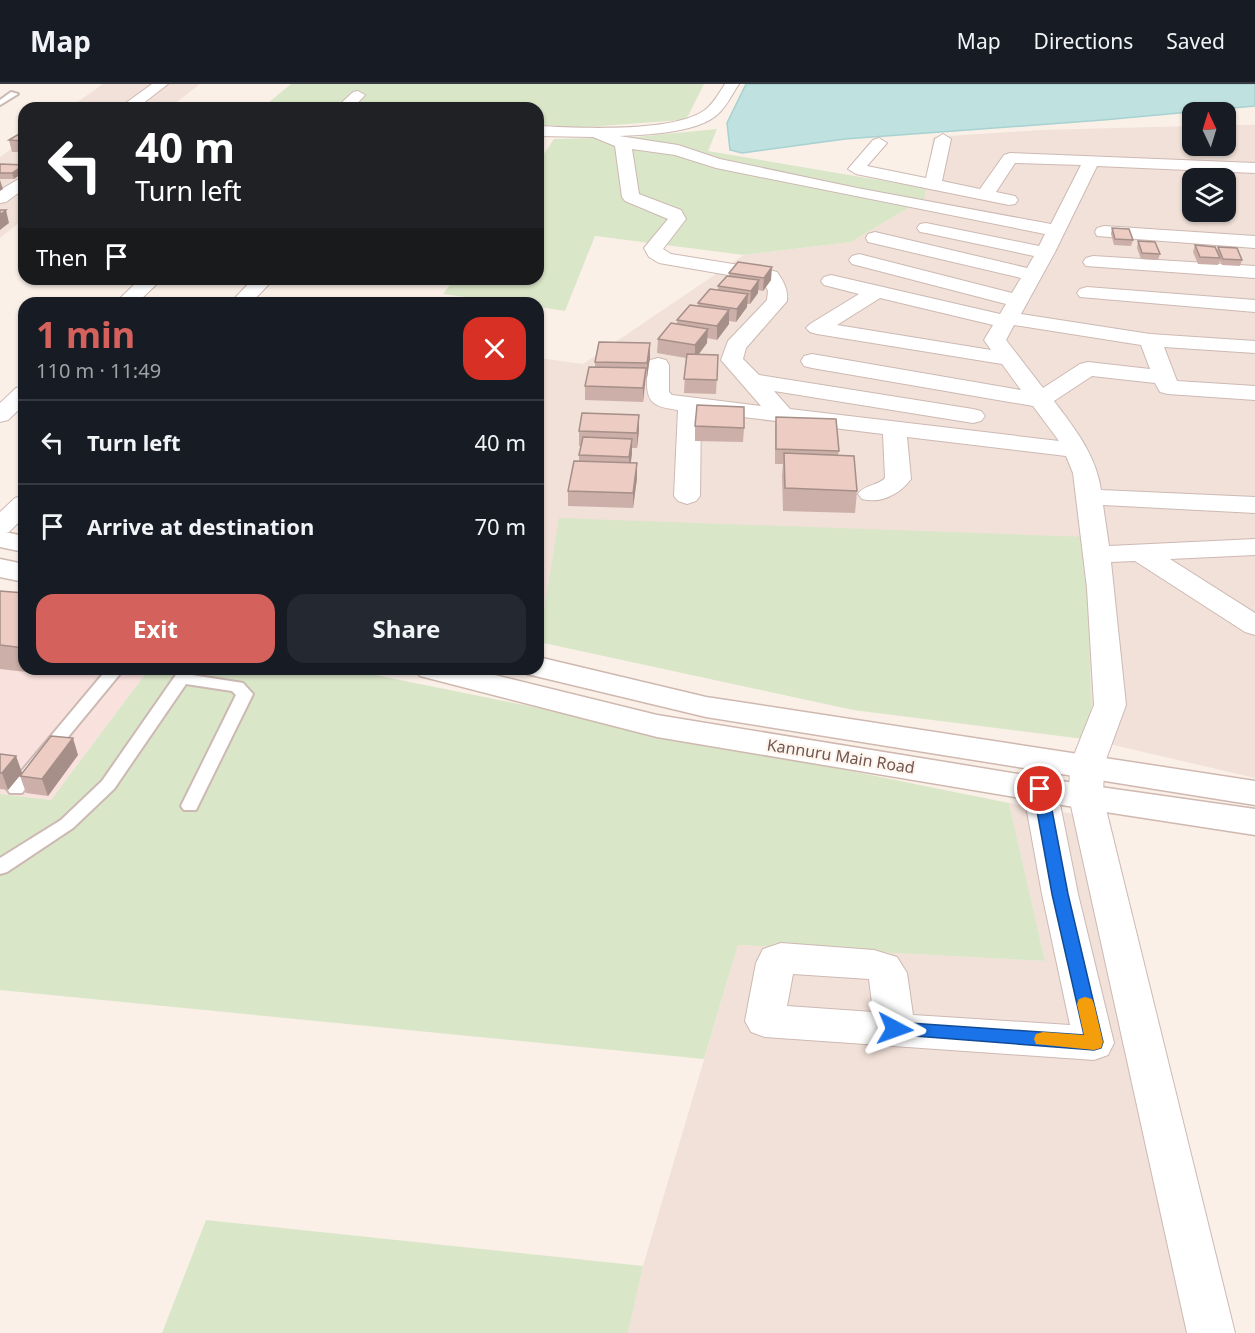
<!DOCTYPE html>
<meta charset="utf-8">
<style>
:root{--surface:#171b24;--page:#242831;--text:#f1f3f6;--muted:#9ea1a6;--line:#363941;--accent:#d5615c}
body{margin:0;font-family:"Noto Sans",sans-serif;background:var(--page);color:var(--text);height:100vh;display:flex;flex-direction:column;font-size:22px;white-space:nowrap}
*{box-sizing:border-box;margin:0}
p{font-size:20px;color:var(--muted)}
.icon{flex:none;width:33px;height:33px;fill:none;stroke:currentColor;stroke-width:2;stroke-linecap:round;stroke-linejoin:round}
.map{position:relative;flex:1;overflow:hidden}
.drawer{position:absolute;left:18px;top:213px;width:526px;height:378px;display:flex;flex-direction:column;background:var(--surface);border-radius:18px;box-shadow:0 2px 4px #0004}
.drawer>*{flex:none}
.guide{position:absolute;left:18px;top:18px;width:526px;height:183px;border-radius:18px;box-shadow:0 2px 4px #0004;background:#202124;color:#fff;overflow:hidden}
.needle{width:39px;rotate:356deg}
.fabs{position:absolute;left:1182px;top:18px;display:grid;gap:12px}
.fabs a{display:grid;place-items:center;width:54px;height:54px;border-radius:12px;background:var(--surface);box-shadow:0 2px 4px #0004;font-size:30px}
.pin{position:absolute;display:grid;place-items:center;width:51px;height:51px;color:#fff;margin:-26px;border:3px solid #fff;border-radius:50%;box-shadow:0 2px 6px #0007}
.me{position:absolute;width:66px;margin:-33px;rotate:94deg;stroke-linejoin:round;filter:drop-shadow(0 0 4px #0008)}
.turn{display:flex;align-items:center;gap:21px;height:126px;padding:0 18px;font-size:27px}
.turn .icon{width:78px;height:78px;stroke-width:2.5}
.turn b{display:block;font-size:42px;line-height:51px}
.then{display:flex;align-items:center;height:57px;padding:0 18px;background:#0003;gap:12px;font-size:22px}
.round{display:grid;place-items:center;flex:none;width:63px;height:63px;border-radius:18px;background:var(--page)}
.headline{display:flex;align-items:center;justify-content:space-between;height:102px;padding:0 18px}
h1{font-size:36px;font-weight:700;line-height:45px;color:var(--accent)}
.cta{display:flex;gap:12px;margin-top:auto;padding:12px 18px}
.cta a{flex:1;height:69px;border-radius:18px;background:var(--accent);color:#fff;font-size:24px;font-weight:700;line-height:69px;text-align:center}
.cta a+a{background:var(--page);color:var(--text)}
ul{padding:0;list-style:none}
li{display:flex;align-items:center;gap:18px;height:84px;padding:0 18px;border-top:2px solid var(--line)}
li div{flex:1}
li b{display:block;font-size:22px}
li em{font-style:normal}
header{display:flex;align-items:center;gap:36px;box-sizing:border-box;height:84px;padding:0 30px;background:var(--surface);border-bottom:2px solid var(--line)}
header strong{font-size:28px}
nav{display:flex;gap:33px;margin-inline-start:auto;font-size:21px}
.map>svg:first-child{display:block}
.residential{fill:#f1e1d8;fill-rule:evenodd}
.commercial{fill:#f9e1de}
.green{fill:#dae6c8}
.water{fill:#bfe1e0;stroke:#a7d2d1;stroke-width:1.5}
.lines{fill:none;stroke-linecap:round;stroke-linejoin:round}
.lane-casing{stroke:#cdb9b3;stroke-width:4}
.street-casing{stroke:#cdb9b3;stroke-width:2}
.secondary-casing{stroke:#cfb8b0;stroke-width:3}
.lane{fill:#fff;fill-rule:evenodd}
.street{fill:#fff;fill-rule:evenodd}
.secondary{fill:#fff;fill-rule:evenodd}
.wall{fill:#cbafa8}
.shaded-wall{fill:#a58f88}
.building{fill:#ecccc3;stroke:#a58f88;stroke-width:1.5}
.route{fill:#1a73e8;stroke:#114b97;stroke-width:1.5}
.slow{fill:#f59e0b}
.labels{text-anchor:middle;dominant-baseline:central;stroke-width:4.5;stroke-linejoin:round;paint-order:stroke}
.street-label{font-size:16px;fill:#71554f;stroke:#fdf5ee}
</style>
<header>
<strong>Map</strong>
<nav><a>Map</a><a>Directions</a><a>Saved</a></nav>
</header>
<div class="map">
<svg width="1255" height="1249" viewBox="0 0 1255 1249">
<rect width="100%" height="100%" fill="#faf0e8"/>
<path class="residential" d="M103 0H200L169 24H69Z
M1226 41H1255V694L1092 656 1087 453 539 553V274L583 280 744 171 851 158 925 114 933 53 1042 46 1192 42V62H1226ZM1192 94H1226V128H1192Z
M24 56V135L0 154V73Z
M1009 719 1110 736 1230 1249H628L643 1182 738 861 1045 877Z"/>
<path class="commercial" d="M0 510 24 585H149L51 716 0 710Z"/>
<path class="green" d="M291 0H704L688 32 682 36 588 43 539 41 538 24H262Z
M717 45 708 67 926 104 925 114 851 158 744 171 595 152 565 227 539 223 538 219H509L443 210 454 195H538L539 77 554 55 636 53Z
M559 434 1087 453 1092 656 853 626 539 558Z
M149 585H346L1009 719 1045 877 738 861 704 975 0 906V710L51 716Z
M206 1136 643 1182 628 1249H162Z"/>
<path class="water" d="M746 0H1255V22L1103 36 845 55 742 69 730 66 727 39Z"/>
<g class="lines">
<g class="lane-casing">
<path id="lane" d="M11 8 18 10 0 21V16Z
M107 585H124L22 709H10L7 705 10 701Z
M180 585H196L192 591 243 599 253 610 196 726H184L181 722 236 611 232 607 186 600 114 705 73 744 7 788 0 790V774L61 736 102 697Z"/>
</g>
<g class="street-casing">
<path id="street" d="M152 0H168L137 24H119Z
M725 0H739C732 10 727 22 718 30 698 49 645 51 619 52L678 61 720 75 857 104 1051 140 1081 81 1015 79 996 108 1015 112 1018 116 1015 120 1009 121 856 90 848 85 873 56 879 54 887 59 867 82 926 94 935 55 943 50 951 55 942 97 980 105 1004 71 1010 69 1255 79V89L1097 82 1055 168 1021 230 1150 250 1255 257V269L1164 263 1177 297 1255 302V316L1168 310 1160 308 1155 299 1092 292 1054 317C1075 345 1096 371 1101 406L1255 413V429L1103 421 1109 462 1255 455V471L1170 475 1255 529V551L1245 548 1135 477 1111 478 1126 621 1104 681 1103 713 1235 1249H1187L1069 713 1070 681 1094 621 1087 504 1073 389 1066 372 907 353 911 395C900 410 881 420 862 415L858 410C865 400 878 402 885 394L883 350 701 328 700 412 696 417 687 420 678 417 674 412 678 326C655 323 646 320 647 295 647 287 646 282 650 276L658 274 666 276 669 281V308L672 311 761 322 721 276 728 257 767 216 768 207 763 197 659 179 649 173 644 164 668 135 625 117 622 113 615 62 593 53 538 52V42C578 44 673 49 705 26 713 20 719 9 725 0ZM632 65 675 71 716 84 1045 150 1039 162 926 139 920 140 917 144 920 148 926 149 1034 172 1027 184 875 148 868 150 866 154 868 158 1021 194 1012 209 859 170 852 172 849 176 852 180 1006 220 1000 230 831 191 824 193 821 197 824 201 859 210 810 240 806 244 810 248 817 250 1002 280 1021 306 812 270 804 272 801 277 804 282 812 284 1033 322 1059 357 790 325 774 307 973 339 981 337 985 332 981 327 973 325 759 291 743 275 746 264 787 217C788 205 784 198 777 188L770 186 671 170 663 165 686 135 681 126 639 110ZM880 214 993 241 984 256 991 266 837 241ZM1014 241 1141 261 1150 285 1088 278 1080 280 1043 304 1006 256Z
M358 7 365 11 353 24H336L353 8Z
M24 92V105L6 118 0 119V106Z
M1104 142 1255 152V164L1097 152 1095 148 1097 144Z
M1093 172 1255 182V194L1086 182 1083 178 1086 174Z
M140 195H162L137 219H115Z
M253 195H274L251 219H230Z
M1087 203 1255 216V228L1080 213 1077 209 1080 205Z
M24 302V321L8 336 0 338V319L16 304Z
M24 411V433L9 448 0 450V428L15 414Z
M1040 694 1052 697 1057 705 1078 810 1114 959 1108 971 1094 976 765 953 751 948 745 937 756 879 763 865 781 859 874 866 897 873 907 889 913 931 1070 941 1042 810 1023 705 1028 697ZM793 890 869 895 873 928 787 922Z"/>
</g>
<g class="secondary-casing">
<path id="secondary" d="M0 447 24 452V468L0 463Z
M0 475 24 480V498L0 493Z
M538 573 706 613 1255 697V721L706 633 527 590 523 585H538Z
M415 585H470L657 631 1086 701 1255 725V751L1086 725 657 653 420 592Z"/>
</g>
<use href="#lane" class="lane"/>
<use href="#street" class="street"/>
<use href="#secondary" class="secondary"/>
</g>
<path class="wall" d="M24 50V68H12L9 56Z
M0 80 24 81 14 95H0Z
M1112 144 1133 156 1131 162 1114 161 1111 150Z
M1138 157 1160 170 1158 176 1141 175 1137 164Z
M1195 161 1217 167 1218 163 1242 176 1240 182 1222 181 1220 177 1218 181 1198 180 1193 168Z
M738 178 771 196 763 207 758 206V209L750 220H747V223L736 238 729 237V240L717 256 707 254V259L699 270 718 271 716 310 684 309 686 274 657 269 658 255 677 240V236L698 222V219L718 206V202L729 192V189Z
M650 273 647 294H646L643 318 585 316V302L595 283V278Z
M639 331V346L637 364H632L631 379 637 394 633 424 568 422V407L579 377V371L581 362H579V347Z
M776 333 839 367 838 371 857 407 855 429 783 427 782 392 783 380H775V348Z
M695 342 744 344 743 358 695 357Z
M0 507 24 509V585H58L53 591 0 585Z
M0 670 16 672 22 689 8 706 0 705Z
M78 671 48 712 26 709 20 692Z"/>
<path class="shaded-wall" d="M24 81V88L14 95 12 89Z
M0 96 3 105 0 107Z
M6 126 9 139 0 146V131Z
M772 183 771 196 763 207 764 194Z
M759 196 758 209 750 220 751 207Z
M748 210 747 223 736 238 737 225Z
M729 226V240L717 256V242Z
M708 245 707 259 695 275V261Z
M650 259V273L647 294V279Z
M646 284 645 298 643 318V304Z
M639 331V346L637 364V349Z
M632 355V370L629 388V373Z
M637 379V394L633 424V409Z
M51 585H58L53 591Z
M73 654 78 671 48 712 42 695Z
M16 672 22 689 8 706 2 689Z"/>
<path class="building" d="M58 22 99 24H55Z
M19 50H24V57L9 56Z
M0 80 24 81 12 89H0Z
M0 126H6L0 131Z
M1112 144 1129 145 1133 156 1115 155Z
M1138 157 1155 158 1160 170 1142 169Z
M1195 161 1215 163 1220 174 1200 173Z
M1218 163 1237 164 1242 176 1223 175Z
M738 178 772 183 764 194 729 189Z
M727 192 759 196 751 207 718 202Z
M710 205 748 210 737 225 698 219Z
M690 221 729 226 717 242 677 236Z
M671 239 708 245 695 261 658 255Z
M599 258 650 259 647 279 595 278Z
M687 270 718 271 717 296 684 295Z
M589 283 646 284 643 304 585 302Z
M697 321 744 323V344L695 342Z
M582 329 639 331 637 349 579 347Z
M776 333 836 335 839 367 776 365Z
M583 353 632 355 629 373 579 371Z
M784 369 854 372 857 407 785 404Z
M574 377 637 379 633 409 568 407Z
M0 507 24 509V564L0 561Z
M51 652 73 654 42 695 20 692Z
M0 670 16 672 2 689H0Z"/>
<path class="route" d="M1040 700 1048 705 1068 810 1103 958 1101 964 1094 966 889 950 886 945 889 940 895 938 1084 951 1052 810 1033 705Z"/>
<path class="slow" d="M1085 913 1092 915 1094 920 1103 958 1101 964 1094 966 1036 960 1034 955 1036 950 1043 948 1084 951 1077 920 1079 915Z"/>
<g class="labels">
<g class="street-label">
<text transform="translate(841 672) rotate(9)">Kannuru Main Road</text>
</g>
</g>
</svg>
<div class="fabs">
<a><svg class="needle" viewBox="-14 -14 28 28"><path d="M0-13l5 13h-10z" fill="#e53935"/><path d="M0 13l5-13h-10z" fill="#9ea1a6"/></svg></a>
<a><svg class="icon" aria-label="layers" viewBox="0 0 24 24"><path d="M12 4l9 5-9 5-9-5zM3 14l9 5 9-5"/></svg></a>
</div>
<div class="pin" style="left:1040px;top:705px;background:#d93025"><svg class="icon" aria-label="arrive" viewBox="0 0 24 24"><path d="M6 21V4h12l-3 4 3 4H6"/></svg></div>
<svg class="me" style="left:895px;top:945px" viewBox="-20 -20 40 40"><path d="M0-17L14 15 0 8-14 15z" fill="#1a73e8" stroke="#fff" stroke-width="4"/></svg>
<div class="guide">
<div class="turn"><svg class="icon" aria-label="left" viewBox="0 0 24 24"><path d="M17 20v-9H6M10 6l-5 5 5 5"/></svg><div><b>40 m</b>Turn left</div></div>
<div class="then">Then<svg class="icon" aria-label="arrive" viewBox="0 0 24 24"><path d="M6 21V4h12l-3 4 3 4H6"/></svg></div>
</div>
<section class="drawer">
<div class="headline"><div><h1>1 min</h1><p>110 m · 11:49</p></div><a class="round" style="background:#d93025;color:#fff"><svg class="icon" aria-label="close" viewBox="0 0 24 24"><path d="M6 6l12 12M18 6L6 18"/></svg></a></div>
<ul>
<li><svg class="icon" aria-label="left" viewBox="0 0 24 24"><path d="M17 20v-9H6M10 6l-5 5 5 5"/></svg><div><b>Turn left</b></div><em>40 m</em></li>
<li><svg class="icon" aria-label="arrive" viewBox="0 0 24 24"><path d="M6 21V4h12l-3 4 3 4H6"/></svg><div><b>Arrive at destination</b></div><em>70 m</em></li>
</ul>
<div class="cta"><a>Exit</a><a>Share</a></div>
</section>
</div>
